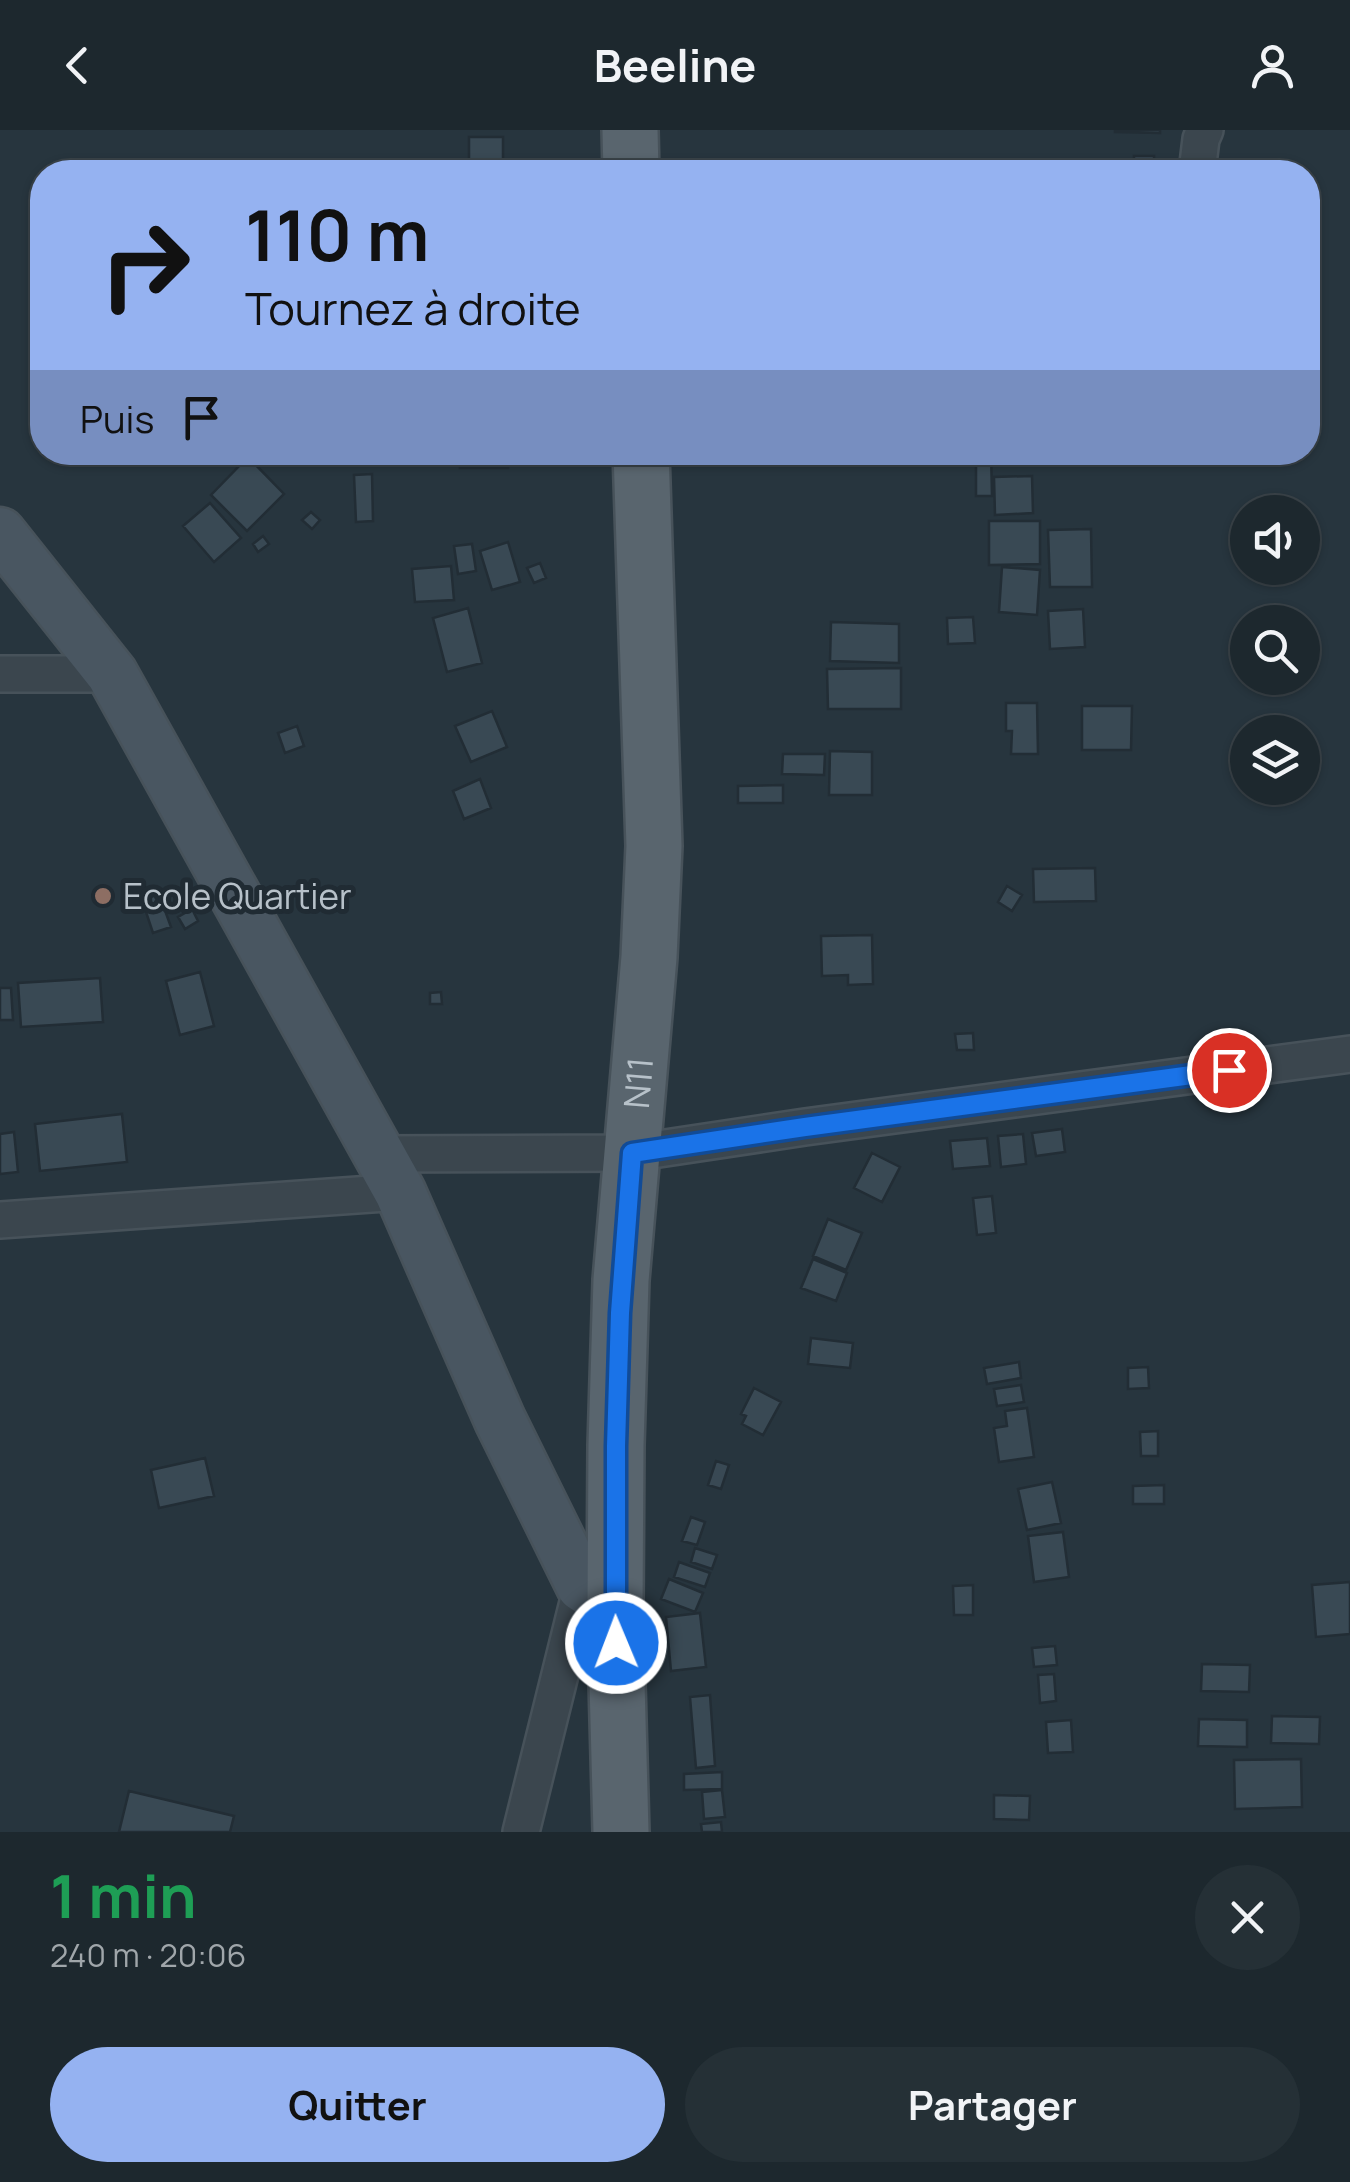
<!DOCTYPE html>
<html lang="fr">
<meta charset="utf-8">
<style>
:root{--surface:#1d282e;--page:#253036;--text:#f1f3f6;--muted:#a0a6aa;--line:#3b444a;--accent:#95b2f1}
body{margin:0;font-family:Manrope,sans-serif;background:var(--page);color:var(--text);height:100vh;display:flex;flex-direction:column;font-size:38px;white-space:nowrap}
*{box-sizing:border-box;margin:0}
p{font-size:32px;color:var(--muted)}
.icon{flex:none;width:55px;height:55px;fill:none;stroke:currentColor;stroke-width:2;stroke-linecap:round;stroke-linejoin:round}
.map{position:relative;height:1702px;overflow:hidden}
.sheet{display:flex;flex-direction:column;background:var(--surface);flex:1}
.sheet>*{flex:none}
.banner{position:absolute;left:30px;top:30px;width:1290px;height:305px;border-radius:40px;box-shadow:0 2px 8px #0004,0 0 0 2px var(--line);background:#95b2f1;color:#111;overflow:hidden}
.buttons{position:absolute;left:1230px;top:365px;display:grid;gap:20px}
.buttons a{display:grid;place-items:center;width:90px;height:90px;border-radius:50%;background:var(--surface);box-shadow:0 2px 8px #0004,0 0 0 2px var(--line);font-size:50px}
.pin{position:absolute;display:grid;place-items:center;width:85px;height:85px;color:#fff;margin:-42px;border:5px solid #fff;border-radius:50%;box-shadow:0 2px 10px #0007}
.me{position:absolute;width:110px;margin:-55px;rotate:359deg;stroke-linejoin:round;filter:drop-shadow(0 0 8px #0008)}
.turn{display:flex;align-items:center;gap:35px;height:210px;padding:0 50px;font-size:45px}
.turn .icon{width:130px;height:130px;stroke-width:2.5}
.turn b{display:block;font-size:70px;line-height:85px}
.then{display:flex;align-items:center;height:95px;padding:0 50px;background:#0003;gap:20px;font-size:38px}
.round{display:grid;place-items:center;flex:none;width:105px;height:105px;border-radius:52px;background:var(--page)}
.overview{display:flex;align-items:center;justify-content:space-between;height:170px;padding:0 50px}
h1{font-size:60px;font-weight:700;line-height:75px;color:#1e9e55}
.button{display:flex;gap:20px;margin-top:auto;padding:20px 50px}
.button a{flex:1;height:115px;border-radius:60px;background:var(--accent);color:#111;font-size:40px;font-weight:700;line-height:115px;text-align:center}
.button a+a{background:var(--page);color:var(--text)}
header{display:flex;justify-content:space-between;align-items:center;height:130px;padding:0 50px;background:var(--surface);font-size:45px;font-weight:700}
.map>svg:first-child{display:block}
.building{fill:#394954;stroke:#222d35;stroke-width:2.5}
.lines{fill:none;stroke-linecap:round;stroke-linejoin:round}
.minor-casing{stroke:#47525a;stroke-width:40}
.secondary-casing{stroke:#47525a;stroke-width:55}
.primary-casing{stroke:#47525a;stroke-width:60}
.minor{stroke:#3b464e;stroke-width:35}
.secondary{stroke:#495661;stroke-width:50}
.primary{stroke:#59656e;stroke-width:55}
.route-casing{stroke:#114b97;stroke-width:25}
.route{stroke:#1a73e8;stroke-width:18}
.education-dot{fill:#8d6e63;stroke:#202b33;stroke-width:4}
.labels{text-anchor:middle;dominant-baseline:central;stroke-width:10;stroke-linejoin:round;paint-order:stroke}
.poi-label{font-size:35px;fill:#b7c1c9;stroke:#202b33;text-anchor:start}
.street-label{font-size:35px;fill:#b7c1c9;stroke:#202b33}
</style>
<header><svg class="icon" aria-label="back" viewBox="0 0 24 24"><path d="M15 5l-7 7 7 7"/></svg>Beeline<svg class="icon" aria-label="person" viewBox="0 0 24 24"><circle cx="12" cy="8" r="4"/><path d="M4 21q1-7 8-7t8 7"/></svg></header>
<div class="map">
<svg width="1350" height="1702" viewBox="0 0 1350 1702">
<rect width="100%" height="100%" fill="#27353e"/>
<path class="building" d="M1115 0H1160V3L1115 2Z
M469 7H503V42H469Z
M1134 26H1154V42H1134Z
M460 322H508V338H460Z
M976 322H991L992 366H976Z
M248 327 284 364 247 401 211 365Z
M372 344 373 391 356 392 354 345Z
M1032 346 1033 383 995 385 994 347Z
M210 373 241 408 214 432 183 396Z
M311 382 320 390 312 399 302 390Z
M989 391H1040V434L989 435Z
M1091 399 1092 457H1050L1048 400Z
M263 406 269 414 258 422 253 414Z
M508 412 520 452 492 460 480 421Z
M472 414 476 441 458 444 454 416Z
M540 433 546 448 534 453 527 438Z
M451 436 454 470 415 472 412 439Z
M1002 437 1040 440 1037 485 999 482Z
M468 478 482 533 447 542 433 488Z
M1083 479 1085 517 1050 519 1048 481Z
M973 487 975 513 948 514 947 488Z
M831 492 899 494V533L830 531Z
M901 538V579H828L827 539Z
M1006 573H1037L1038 624H1011L1012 601H1006Z
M1082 576H1132L1131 620H1082Z
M492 581 507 617 471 632 455 596Z
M297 596 304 616 285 623 278 603Z
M830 621 872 622V665H829Z
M783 624H825L824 645 782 644Z
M480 649 491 678 464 689 453 661Z
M783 655V673H738V656Z
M1095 738 1096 771 1034 772 1033 739Z
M1007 756 1022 765 1012 781 998 772Z
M159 764 171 797 153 803 142 770Z
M192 779 198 791 185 799 178 787Z
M872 805 873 854 848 855V845L822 846 821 806Z
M200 842 214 896 180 905 166 851Z
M100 848 103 892 21 897 18 853Z
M0 858H11L13 890H0Z
M441 862 442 874H430V863Z
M973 903 974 920H957L955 904Z
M122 984 127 1032 40 1041 35 994Z
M1062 999 1065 1022 1036 1026 1032 1003Z
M14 1002 18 1042 0 1044V1004Z
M1023 1004 1026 1034 1001 1037 998 1006Z
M987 1008 990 1036 953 1039 950 1011Z
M872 1023 900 1037 882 1072 854 1058Z
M992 1066 996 1103 977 1105 973 1068Z
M828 1089 862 1103 846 1140 813 1126Z
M813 1129 847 1143 836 1171 801 1158Z
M811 1208 853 1213 850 1238 808 1234Z
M1019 1232 1021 1248 987 1254 984 1238Z
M1148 1237 1149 1258 1128 1259V1238Z
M1021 1255 1024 1272 997 1276 994 1259Z
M754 1258 781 1272 763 1305 742 1294 746 1286 741 1284Z
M1027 1278 1034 1327 999 1332 994 1298 1007 1296 1005 1281Z
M1158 1301V1326H1141L1140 1302Z
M205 1328 214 1366 159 1378 151 1340Z
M716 1331 729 1335 721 1359 708 1355Z
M1052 1352 1061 1393 1027 1400 1018 1359Z
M1164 1355V1374H1133V1356Z
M691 1387 705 1392 697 1415 682 1411Z
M1063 1402 1069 1447 1034 1452 1028 1406Z
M695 1418 717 1425 712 1439 691 1432Z
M679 1432 710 1443 705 1457 674 1447Z
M669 1449 703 1463 695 1482 661 1469Z
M1350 1452V1504L1316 1507 1312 1455Z
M973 1455V1485H954L953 1456Z
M700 1483 706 1537 671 1541 666 1487Z
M1055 1516 1057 1535 1034 1537 1032 1518Z
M1202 1534 1250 1535 1249 1562 1201 1561Z
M1054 1544 1056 1571 1040 1573 1038 1545Z
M710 1565 715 1636 696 1638 690 1567Z
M1272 1586 1320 1587 1319 1614 1271 1613Z
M1199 1589 1247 1590V1617L1198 1616Z
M1071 1590 1073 1622 1048 1623 1046 1592Z
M1301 1629 1302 1677 1235 1679 1234 1630Z
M722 1642V1659L684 1660V1644Z
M722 1660 725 1687 704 1689 702 1662Z
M129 1661 234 1686 230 1702H119Z
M994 1665 1030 1666 1029 1690 994 1689Z
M721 1692 722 1702H702L701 1694Z"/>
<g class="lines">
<g class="minor-casing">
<path id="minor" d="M1197 42 1201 9 1205 0
M0 544H112
M379 1024 632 1023 805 997 1350 924
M0 1090 400 1062
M521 1702 582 1456"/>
</g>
<g class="secondary-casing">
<path id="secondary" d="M0 403 112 544 400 1062 500 1290 582 1456 615 1478"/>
</g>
<g class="primary-casing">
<g id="primary">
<path d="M630 0 631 42"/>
<path id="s1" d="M621 1702 615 1478 616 1315 621 1150 649 827 654 716 641 322"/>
</g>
</g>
<use href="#minor" class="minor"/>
<use href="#secondary" class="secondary"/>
<use href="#primary" class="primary"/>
</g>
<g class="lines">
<g class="route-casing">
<path id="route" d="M616 1513V1316L620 1183 632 1023 805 997 1229 940"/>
</g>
<use href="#route" class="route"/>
</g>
<circle class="education-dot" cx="103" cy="766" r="10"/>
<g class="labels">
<g class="poi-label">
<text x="123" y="766">Ecole Quartier</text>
</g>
<g class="street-label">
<text stroke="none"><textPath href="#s1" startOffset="750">N11</textPath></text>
</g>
</g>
</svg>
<div class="buttons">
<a><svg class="icon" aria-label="sound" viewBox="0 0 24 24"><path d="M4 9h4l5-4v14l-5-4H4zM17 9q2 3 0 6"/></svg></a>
<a><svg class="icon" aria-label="search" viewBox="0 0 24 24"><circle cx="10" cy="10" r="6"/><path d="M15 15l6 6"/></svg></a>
<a><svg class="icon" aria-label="layers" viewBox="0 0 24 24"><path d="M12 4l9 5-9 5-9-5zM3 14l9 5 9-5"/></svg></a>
</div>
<div class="pin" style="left:1229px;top:940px;background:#d93025"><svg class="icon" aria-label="arrive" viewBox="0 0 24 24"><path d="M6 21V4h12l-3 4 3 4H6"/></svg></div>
<svg class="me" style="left:616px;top:1513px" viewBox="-20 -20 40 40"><circle r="17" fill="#1a73e8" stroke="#fff" stroke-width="3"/><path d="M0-11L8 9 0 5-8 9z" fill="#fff"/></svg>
<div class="banner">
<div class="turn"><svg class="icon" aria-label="right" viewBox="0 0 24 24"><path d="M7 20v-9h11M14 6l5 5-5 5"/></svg><div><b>110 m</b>Tournez à droite</div></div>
<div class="then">Puis<svg class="icon" aria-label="arrive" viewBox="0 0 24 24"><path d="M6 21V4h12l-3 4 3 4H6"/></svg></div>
</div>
</div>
<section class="sheet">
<div class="overview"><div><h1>1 min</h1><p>240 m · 20:06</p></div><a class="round"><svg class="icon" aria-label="close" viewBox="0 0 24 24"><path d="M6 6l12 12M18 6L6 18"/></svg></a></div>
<div class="button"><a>Quitter</a><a>Partager</a></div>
</section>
